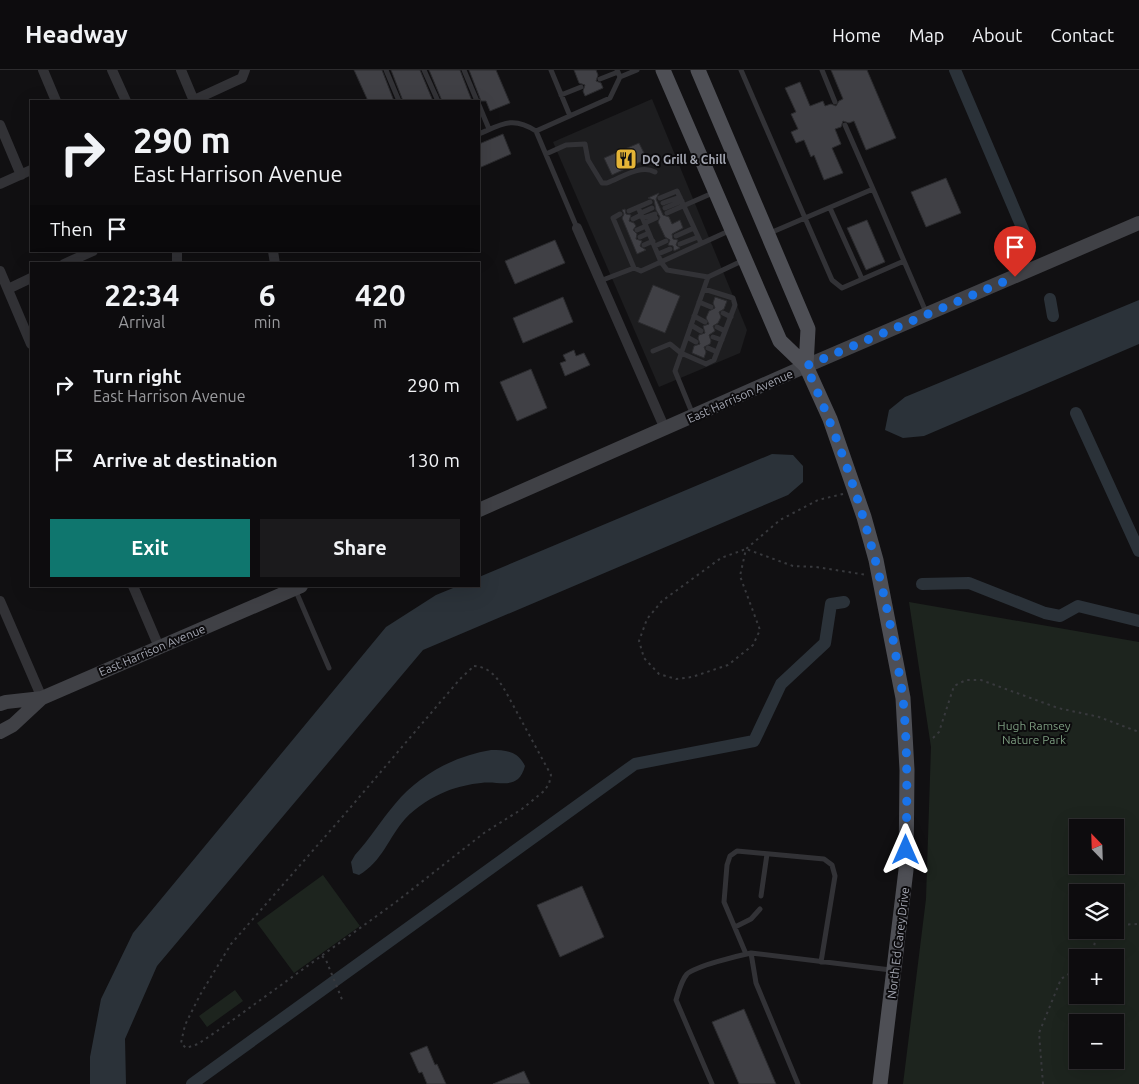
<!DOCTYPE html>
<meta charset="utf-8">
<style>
:root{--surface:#0d0c0e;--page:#1b1a1c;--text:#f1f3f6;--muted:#9a9b9e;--line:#2d2c2e;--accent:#0f766e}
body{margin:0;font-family:Ubuntu,sans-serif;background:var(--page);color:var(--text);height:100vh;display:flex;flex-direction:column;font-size:19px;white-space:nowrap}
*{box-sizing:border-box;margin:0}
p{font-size:16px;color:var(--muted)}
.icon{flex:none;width:28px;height:28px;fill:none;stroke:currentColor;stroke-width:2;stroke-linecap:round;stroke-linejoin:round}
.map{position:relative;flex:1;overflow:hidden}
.side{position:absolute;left:30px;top:192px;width:450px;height:325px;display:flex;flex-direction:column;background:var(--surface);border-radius:0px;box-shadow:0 5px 20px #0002,0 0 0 1px var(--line)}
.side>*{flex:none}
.guide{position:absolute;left:30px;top:30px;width:450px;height:152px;border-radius:0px;box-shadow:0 5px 20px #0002,0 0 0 1px var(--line);background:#0d0c0e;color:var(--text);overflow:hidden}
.needle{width:32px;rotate:337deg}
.fabs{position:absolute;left:1069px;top:749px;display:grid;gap:10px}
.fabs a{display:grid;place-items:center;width:55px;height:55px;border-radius:0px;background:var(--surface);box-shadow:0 5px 20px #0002,0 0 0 1px var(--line);font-size:25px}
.pin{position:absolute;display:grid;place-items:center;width:42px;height:42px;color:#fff;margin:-51px -21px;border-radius:50% 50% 50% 0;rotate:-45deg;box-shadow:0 0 5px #0007}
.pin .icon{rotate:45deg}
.me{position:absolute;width:55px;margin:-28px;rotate:0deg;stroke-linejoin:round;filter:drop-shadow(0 0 4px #0008)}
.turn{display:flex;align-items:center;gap:18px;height:105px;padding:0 20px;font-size:22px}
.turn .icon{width:65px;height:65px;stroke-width:2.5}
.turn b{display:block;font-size:35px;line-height:42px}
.then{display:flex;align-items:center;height:48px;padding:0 20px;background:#0003;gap:10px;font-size:19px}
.eta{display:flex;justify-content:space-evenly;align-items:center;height:85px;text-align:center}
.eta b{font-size:30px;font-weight:600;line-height:35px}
.action{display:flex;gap:10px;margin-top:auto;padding:10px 20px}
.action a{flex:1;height:58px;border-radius:0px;background:var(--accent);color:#fff;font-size:20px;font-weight:600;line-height:58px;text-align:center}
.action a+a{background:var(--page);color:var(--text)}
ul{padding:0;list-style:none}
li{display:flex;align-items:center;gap:15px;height:75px;padding:0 20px}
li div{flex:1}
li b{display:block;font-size:19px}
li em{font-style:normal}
header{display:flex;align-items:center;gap:30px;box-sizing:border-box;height:70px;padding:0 25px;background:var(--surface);border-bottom:1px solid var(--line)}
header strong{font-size:24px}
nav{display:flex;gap:28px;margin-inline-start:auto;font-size:18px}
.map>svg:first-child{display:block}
.built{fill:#1d1d1f}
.green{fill:#1d241e;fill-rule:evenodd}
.water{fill:#2b3239}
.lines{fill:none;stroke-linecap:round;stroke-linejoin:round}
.canal{stroke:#2b3239;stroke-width:12}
.building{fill:#404045;stroke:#2b2b2e}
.path{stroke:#38393d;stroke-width:2;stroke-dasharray:2.5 4;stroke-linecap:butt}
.service{stroke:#323236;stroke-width:5}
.minor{stroke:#323236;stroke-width:10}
.secondary{stroke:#404146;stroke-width:14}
.primary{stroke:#4e4f55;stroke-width:15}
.route{stroke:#1a73e8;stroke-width:9;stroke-dasharray:0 16.2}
.labels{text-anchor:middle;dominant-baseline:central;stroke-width:4;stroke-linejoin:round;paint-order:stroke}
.poi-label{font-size:12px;font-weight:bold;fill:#a3a6b1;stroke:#0c0b0d;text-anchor:start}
.street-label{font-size:12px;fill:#a3a6b1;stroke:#0c0b0d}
.park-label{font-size:12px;fill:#7b9b7f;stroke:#0c0b0d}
</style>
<header>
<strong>Headway</strong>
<nav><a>Home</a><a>Map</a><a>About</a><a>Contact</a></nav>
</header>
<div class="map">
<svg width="1139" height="1014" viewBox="0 0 1139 1014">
<rect width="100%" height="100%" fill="#111012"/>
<path class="built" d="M652 29 747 260 740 283 659 317 553 72Z"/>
<path class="green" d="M909 532 1139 572V1014H903L926 829 931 677ZM1078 758H1115V795H1078ZM1078 822H1115V860H1078ZM1078 888H1115V925H1078ZM1078 952H1115V990H1078Z
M323 805 360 856 294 903 257 853Z
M235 920 243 931 207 957 199 946Z"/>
<path class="water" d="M1139 230V274L924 366 903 368 885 360 889 340 905 327Z
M772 384 793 385 803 396V412L788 425 423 580 157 896 125 969 126 1014H90V987L101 929 133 863 386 557 436 525 458 516H479V507Z
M491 680C506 680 518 681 525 696 518 722 499 710 481 713 470 714 457 717 447 721 432 727 416 737 405 749 389 767 382 792 359 805L353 803 351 792 355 785C370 769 381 750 395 734 419 705 454 686 491 680Z"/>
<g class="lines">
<path class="canal" d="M955 0 1024 162
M1050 229 1053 246
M1076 343 1139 481
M922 514 969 513 1045 543 1060 546 1078 536 1139 551
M192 1014 635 694 754 671 781 614 825 573 831 534 844 532"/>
</g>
<path class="building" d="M354 0H382L394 31H368Z
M391 0H420L433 31H403Z
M429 0H460L472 31H442Z
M469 0H496L510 33 490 41 486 31H481Z
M574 0H596L598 5 596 11 601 13 603 18 585 26 583 21 585 15 579 13Z
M831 0H867L896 68 866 80 854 51 849 53 843 51 841 57 835 59 841 74 832 78 843 103 824 110 814 85 811 87 804 70 796 73 791 62 798 59 791 44 796 42 785 18 800 12 810 36 823 31 825 36 831 34 836 36 839 31 843 29Z
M503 64 511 84 479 98V74Z
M639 73 647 89 612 105 604 88Z
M946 108 961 143 926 157 911 122Z
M659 123 656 129 663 145 669 147 672 154 680 150 683 158 672 164 673 169 678 170 676 175 680 178 674 181 673 176 668 175 670 170 665 167 658 152 660 147 656 140 654 130 648 128Z
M625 139 626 144 631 145 629 151 634 153 636 156 633 160 637 164 636 169 642 171 640 176 646 180 637 184 622 148 624 144 622 140Z
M867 150 885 192 866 200 847 158Z
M555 170 565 193 515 214 505 191Z
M653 215 680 226 665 263 638 252Z
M563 227 573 252 523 273 513 248Z
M715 227 727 231 724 239 719 242 721 247 718 253 713 256 715 261 709 265 711 271 710 274 704 277 706 282 704 288 692 283 694 276 700 274 698 268 699 265 705 263 703 256 709 254 706 248 709 241 715 238 713 233Z
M574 280 576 286 584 283 590 295 565 306 560 293 566 291 563 285Z
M531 299 547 338 517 351 500 312Z
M582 816 604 867 560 887 537 835Z
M744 939 776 1014H739L712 952Z
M427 976 435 995 437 994 446 1014H427L422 1002 419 1003 410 983Z
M524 1001 530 1014H493Z"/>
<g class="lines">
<path class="path" d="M843 424 818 430 780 450 746 479 740 506 760 560 753 575 728 595 692 607 676 609 659 604 644 588 639 571 647 549 662 531 721 488 746 479 793 496 816 497 867 505
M474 596C491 597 499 610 507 624L551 705 549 714 544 721 522 739 484 763 396 832 223 957 198 974 186 978 181 973 185 955 200 925 231 874 344 745 460 609Z
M933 668 939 662 954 616 966 610H981L1058 638 1099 647 1139 662
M1115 855 1139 854
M322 886 326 890 343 932
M1092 888 1097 860
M1043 1014 1039 963 1061 909 1078 898"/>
<path class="service" d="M386 0 399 31
M424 0 438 31
M464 0 477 31
M551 0 570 46
M617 0 620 7 637 0
M741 0 805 148 770 163
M822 0 835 32
M600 9 618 2
M561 25 581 17
M479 35 489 59
M845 55 873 119 805 148 832 210 842 218 904 191 926 242
M536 61 610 28 620 7
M479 64C502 54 513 46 536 61L577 158
M546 84 566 75 585 74 588 90 602 113H607C621 108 640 94 655 102
M873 119 904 191
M660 128 677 121 701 173
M663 133 680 127
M638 137 661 192 667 200 708 207 744 190
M665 138 682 131
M830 138 862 209
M629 141 650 132
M641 143 652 138
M667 143 715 122
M620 144 613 148 634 198
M643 148 655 144
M633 149 641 145
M645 153 656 148
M637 160 646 156
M676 166 694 158
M640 167 649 163
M680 174 698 167
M644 175 653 171
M655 176 666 171
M658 184 670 179
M600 211 634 198 641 201 731 160
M699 232 711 237
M723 243 731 247
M694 246 705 252
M691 255 701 261
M717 257 725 261
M687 267 696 272
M713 267 722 270
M708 278 717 282
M653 281 670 274 681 283 706 294 714 290 735 235 733 228 704 219
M693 345 675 301 708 207
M295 519 329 598
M761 826 767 784
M735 857 751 849 760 839
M751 883 756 913 798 1014
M746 884 724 832 727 795 730 786 737 781 824 789 832 795 835 806 821 892
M712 1014 676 930C679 921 681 911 687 904 696 896 737 886 751 883L891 900"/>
<path class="minor" d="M43 0 56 31
M112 0 126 31
M181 0 194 31
M192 31 242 8 245 0
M0 55 21 105
M0 114 31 100
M577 158 665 359
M273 181 275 194
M64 194 93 181
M177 194V181
M0 201 31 274
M8 219 31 208
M133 516 159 577
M0 531 42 628"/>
<path class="secondary" d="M479 440 806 296 1139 153
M0 634 6 632 42 628 301 516
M0 662 13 655 42 628"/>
<path class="primary" d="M663 0 780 271 806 296 830 349 864 447 876 490 903 628 907 700 906 800 880 1014
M698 0 808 259 806 296"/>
</g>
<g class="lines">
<path class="route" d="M906 780C907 729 908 679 903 629 901 609 896 589 893 569 875 474 846 384 806 296L1015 207"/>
</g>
<defs>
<g id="restaurant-square" transform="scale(1.125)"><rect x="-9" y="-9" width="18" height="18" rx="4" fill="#e4b437" stroke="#0c0b0d"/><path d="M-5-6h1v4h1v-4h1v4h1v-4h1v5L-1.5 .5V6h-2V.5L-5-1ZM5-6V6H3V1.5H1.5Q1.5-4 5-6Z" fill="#111"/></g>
</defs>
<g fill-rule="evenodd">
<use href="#restaurant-square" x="626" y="89"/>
</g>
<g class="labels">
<g class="poi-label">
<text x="642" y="89">DQ Grill &amp; Chill</text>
</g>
<g class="street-label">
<text transform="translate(740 326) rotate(-24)">East Harrison Avenue</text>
<text transform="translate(152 580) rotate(-23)">East Harrison Avenue</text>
<text transform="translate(898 873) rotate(-83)">North Ed Carey Drive</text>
</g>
<g class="park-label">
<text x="1034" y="655">Hugh Ramsey<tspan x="1034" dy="14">Nature Park</tspan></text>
</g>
</g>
</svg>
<div class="fabs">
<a><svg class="needle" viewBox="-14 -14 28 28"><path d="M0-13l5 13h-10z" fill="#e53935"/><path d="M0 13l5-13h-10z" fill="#9a9b9e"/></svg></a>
<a><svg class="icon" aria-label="layers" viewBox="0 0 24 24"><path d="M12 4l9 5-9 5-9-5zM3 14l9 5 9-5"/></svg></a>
<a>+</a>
<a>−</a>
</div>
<div class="pin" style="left:1015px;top:207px;background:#d93025"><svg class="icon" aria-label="arrive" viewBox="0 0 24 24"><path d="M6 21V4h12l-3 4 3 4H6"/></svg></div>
<svg class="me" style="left:906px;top:780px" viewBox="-20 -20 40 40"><path d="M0-17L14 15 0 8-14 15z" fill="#1a73e8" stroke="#fff" stroke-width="4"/></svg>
<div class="guide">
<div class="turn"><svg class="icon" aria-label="right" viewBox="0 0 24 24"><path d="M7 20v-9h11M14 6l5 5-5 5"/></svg><div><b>290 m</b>East Harrison Avenue</div></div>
<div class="then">Then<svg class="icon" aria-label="arrive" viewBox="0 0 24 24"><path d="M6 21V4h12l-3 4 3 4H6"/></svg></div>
</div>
<section class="side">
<div class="eta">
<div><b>22:34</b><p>Arrival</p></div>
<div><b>6</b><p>min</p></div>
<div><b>420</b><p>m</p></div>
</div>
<ul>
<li><svg class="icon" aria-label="right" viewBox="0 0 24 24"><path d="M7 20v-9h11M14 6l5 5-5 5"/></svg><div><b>Turn right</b><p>East Harrison Avenue</p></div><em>290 m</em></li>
<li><svg class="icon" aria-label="arrive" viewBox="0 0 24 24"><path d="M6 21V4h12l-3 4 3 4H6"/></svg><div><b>Arrive at destination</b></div><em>130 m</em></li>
</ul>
<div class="action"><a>Exit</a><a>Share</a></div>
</section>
</div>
